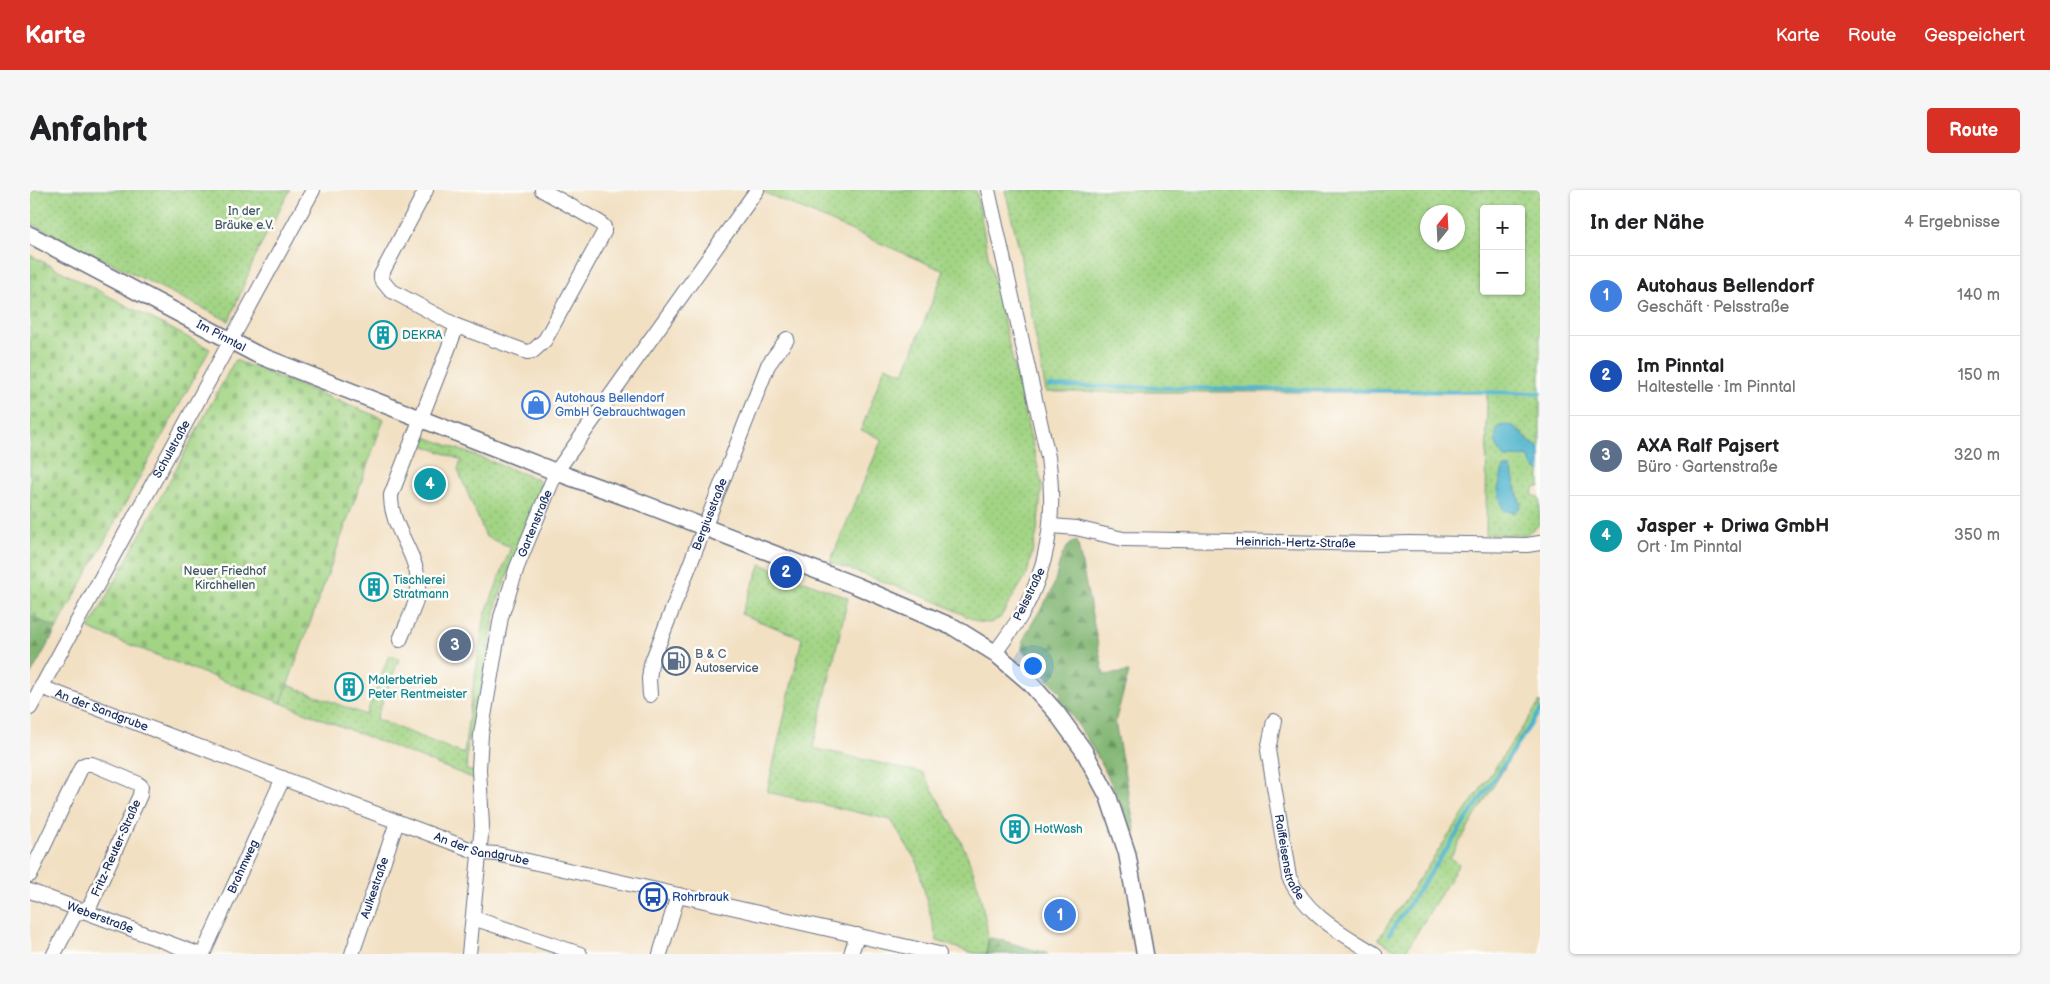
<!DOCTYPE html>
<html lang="de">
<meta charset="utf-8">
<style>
:root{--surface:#fff;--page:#f6f6f6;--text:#202124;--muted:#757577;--line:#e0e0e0;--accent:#d93025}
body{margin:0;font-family:"Balsamiq Sans",sans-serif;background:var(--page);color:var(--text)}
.controls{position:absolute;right:15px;top:15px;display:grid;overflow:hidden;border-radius:5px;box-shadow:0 1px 4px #0004}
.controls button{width:45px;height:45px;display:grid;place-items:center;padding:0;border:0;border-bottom:1px solid var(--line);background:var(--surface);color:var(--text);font:25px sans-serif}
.compass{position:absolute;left:1390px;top:15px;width:45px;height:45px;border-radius:50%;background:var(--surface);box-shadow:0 1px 4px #0004;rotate:18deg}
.you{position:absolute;left:1002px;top:475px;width:18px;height:18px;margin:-12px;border:4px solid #fff;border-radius:50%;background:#1a73e8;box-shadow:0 0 0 8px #1a73e833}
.badge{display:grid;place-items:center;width:32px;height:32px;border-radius:50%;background:var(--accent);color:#fff;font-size:16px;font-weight:700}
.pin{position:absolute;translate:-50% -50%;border:2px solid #fff;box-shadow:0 1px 5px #0006}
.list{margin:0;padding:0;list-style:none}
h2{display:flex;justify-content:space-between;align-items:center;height:65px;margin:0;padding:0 20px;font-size:21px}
h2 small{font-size:16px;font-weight:400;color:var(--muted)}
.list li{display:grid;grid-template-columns:32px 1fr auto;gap:15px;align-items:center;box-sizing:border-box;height:80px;padding:0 20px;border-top:1px solid var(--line)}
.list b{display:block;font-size:19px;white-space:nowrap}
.list p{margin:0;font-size:16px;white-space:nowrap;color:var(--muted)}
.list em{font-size:16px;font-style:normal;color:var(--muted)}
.map{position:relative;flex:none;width:1510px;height:764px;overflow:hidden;border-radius:5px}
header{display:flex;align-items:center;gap:30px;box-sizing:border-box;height:70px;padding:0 25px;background:var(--accent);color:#fff}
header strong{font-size:24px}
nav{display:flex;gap:28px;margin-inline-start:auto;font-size:18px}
.intro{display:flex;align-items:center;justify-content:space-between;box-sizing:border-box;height:120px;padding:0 30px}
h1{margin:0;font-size:35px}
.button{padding:12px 22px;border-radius:5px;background:var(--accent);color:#fff;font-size:18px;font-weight:700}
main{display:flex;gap:30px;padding:0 30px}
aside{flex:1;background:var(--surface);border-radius:5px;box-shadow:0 1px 4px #0004}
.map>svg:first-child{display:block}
.green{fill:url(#green-dots);stroke:#5e8271;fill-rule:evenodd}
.forest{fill:url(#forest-firs);stroke:#4e7268}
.cemetery{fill:url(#cemetery-stones);stroke:#5e8271}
.water{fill:#4eb4cd;stroke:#347296}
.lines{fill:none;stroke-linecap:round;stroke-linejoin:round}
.stream{stroke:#4eb4cd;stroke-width:4}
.minor-casing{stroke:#666d81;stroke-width:16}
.major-casing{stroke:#666d81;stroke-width:19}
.minor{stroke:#fff;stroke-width:14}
.major{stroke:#fff;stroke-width:16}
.labels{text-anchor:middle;stroke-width:5;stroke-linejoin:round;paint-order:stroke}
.park-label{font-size:12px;fill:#3d5868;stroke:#fdfcf7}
.street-label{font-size:12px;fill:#1b2f5e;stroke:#fdfcf7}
.culture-label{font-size:12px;fill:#0d838f;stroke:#fdfcf7;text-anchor:start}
.shop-label{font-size:12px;fill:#366cbe;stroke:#fdfcf7;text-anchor:start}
.service-label{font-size:12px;fill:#4e5e75;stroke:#fdfcf7;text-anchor:start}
.transit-label{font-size:12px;fill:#164399;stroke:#fdfcf7;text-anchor:start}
</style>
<header>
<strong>Karte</strong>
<nav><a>Karte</a><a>Route</a><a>Gespeichert</a></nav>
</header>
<div class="intro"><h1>Anfahrt</h1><a class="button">Route</a></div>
<main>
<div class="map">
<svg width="1510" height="764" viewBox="0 0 1510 764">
<defs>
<pattern id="green-dots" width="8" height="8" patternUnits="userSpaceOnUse" patternTransform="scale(1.25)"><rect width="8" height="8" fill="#a2d484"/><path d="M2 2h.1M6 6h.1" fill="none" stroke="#8bb674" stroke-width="1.8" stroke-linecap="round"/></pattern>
<pattern id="forest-firs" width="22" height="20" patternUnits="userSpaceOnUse" patternTransform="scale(1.25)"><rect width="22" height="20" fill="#81b672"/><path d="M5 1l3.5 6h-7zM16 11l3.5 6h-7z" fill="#699461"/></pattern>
<pattern id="cemetery-stones" width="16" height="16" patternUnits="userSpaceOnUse" patternTransform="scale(1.25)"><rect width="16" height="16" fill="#a2d484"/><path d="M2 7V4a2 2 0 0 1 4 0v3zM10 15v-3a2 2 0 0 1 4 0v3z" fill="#8bb674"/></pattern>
</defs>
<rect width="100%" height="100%" fill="#fdfcf7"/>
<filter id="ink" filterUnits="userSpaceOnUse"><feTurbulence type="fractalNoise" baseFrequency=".02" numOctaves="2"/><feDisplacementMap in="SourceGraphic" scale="10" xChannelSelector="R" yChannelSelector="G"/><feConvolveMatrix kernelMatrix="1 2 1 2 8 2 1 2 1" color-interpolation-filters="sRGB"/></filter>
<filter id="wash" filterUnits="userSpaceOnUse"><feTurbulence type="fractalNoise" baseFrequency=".0096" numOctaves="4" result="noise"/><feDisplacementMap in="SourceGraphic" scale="20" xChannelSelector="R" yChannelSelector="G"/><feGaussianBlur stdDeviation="1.12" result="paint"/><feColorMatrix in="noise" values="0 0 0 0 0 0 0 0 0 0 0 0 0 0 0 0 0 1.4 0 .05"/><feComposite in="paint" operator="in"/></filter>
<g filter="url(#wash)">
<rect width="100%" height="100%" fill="#f2e0c3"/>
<path class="green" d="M0,0h260l-32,60 -29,71 -199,-98z
M734,0h212l12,65 54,230 -5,47 -10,42 -27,44 -10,5 -12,-1 -40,-20 -108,-40 52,-123 -21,-9 24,-64 19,7 40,-102 -181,-79z
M975,0h535v257l-6,-1 -17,-18 -12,30 23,-2 6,11 6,5v15h-5l-3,7 8,5v25l-15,11h-39l1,-143h-441l-27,-144zM1454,19h37v82h-37zM1398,22h30v30h-30z
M396,247l111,42 3,3 1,6 -44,114 -23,131 -6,5 -2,32 9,2v7l-194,-76 7,-18 78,30 23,-60 10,4 -23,60 88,35 7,-55 14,-84 26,-68 -25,-10 -28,-67 3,-10 -41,-16z
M731,374l87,34 -35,150 110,25c26,46 51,83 60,136 4,17 6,27 3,45 -19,0 -31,-8 -49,-13l-20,-79 -26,-42 -124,-28 35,-154 -61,-24z
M1510,512v7l-90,149 9,6 -55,90h-2l-24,-15z"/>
<path class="forest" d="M1047,350l27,135 25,-3 -14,50 21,112 -6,-6c-17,-48 -41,-89 -71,-130l2,-5 -39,-44c-1,-13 23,-44 30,-59 7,-17 6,-42 25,-50z
M0,426l27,12 -27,48z
M959,748l8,1 51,15h-62z"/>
<path class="cemetery" d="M0,65l180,94 -153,279 -27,-12z
M205,170l149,59 -103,284 -192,-74z"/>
<path class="water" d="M1479,235c13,5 19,20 31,22v25l-6,-4 -6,-12 -23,2c-9,-10 -13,-20 -6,-32z
M1473,278h8l10,38 -6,7 -12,-3 -5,-20z"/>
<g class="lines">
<path class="stream" d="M1019,196l491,7
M1359,744l151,-223"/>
</g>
</g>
<g filter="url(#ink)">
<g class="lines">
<defs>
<g id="minor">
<path d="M396,0l-45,85v4l9,11 67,36 70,26 6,-1 12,-11 59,-108v-5l-5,-5 -57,-32"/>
<path d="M958,0l60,267c8,55 2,106 -25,155 -8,14 -19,28 -28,41"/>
<path id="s1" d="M1022,336l24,2 47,11 253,5 32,-1 119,2 13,-2"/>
<path d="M370,450c7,-18 20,-40 18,-60 -3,-30 -28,-54 -27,-85l66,-169"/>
<path id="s2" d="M11,497l439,166 17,1 442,100"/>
<path id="s3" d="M620,505l-1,-16 2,-15 117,-299 19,-26"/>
<path id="s4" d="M0,518l283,-518"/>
<path id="s5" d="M1244,531l-6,29 21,127c18,39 51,55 86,77"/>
<path d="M0,685l52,-109 4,-2h6l45,19 4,3 -1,9 -50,111 -16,10 -20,38"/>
<path id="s6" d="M0,701l168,63"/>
<path d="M443,728l107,36"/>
<path id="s7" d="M173,764l80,-176"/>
<path id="s8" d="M322,764l45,-132"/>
<path id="s9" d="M439,764l13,-128 -3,-57 2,-35 20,-117 16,-50 39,-95 201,-282"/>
<path d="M630,764l18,-59"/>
<path d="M821,764l6,-19"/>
</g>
<g id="major">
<path id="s10" d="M0,45l226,119 300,118 78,28 223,86 98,42 40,25 34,29 27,30 28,39 24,45 19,57 18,101"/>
</g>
</defs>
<use href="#minor" class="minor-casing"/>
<use href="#major" class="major-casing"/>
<use href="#minor" class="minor"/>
<use href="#major" class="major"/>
</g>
</g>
<defs>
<symbol id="building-ring" viewBox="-11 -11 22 22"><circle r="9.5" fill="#fdfcf7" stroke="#0f9aa8" stroke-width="1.5"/><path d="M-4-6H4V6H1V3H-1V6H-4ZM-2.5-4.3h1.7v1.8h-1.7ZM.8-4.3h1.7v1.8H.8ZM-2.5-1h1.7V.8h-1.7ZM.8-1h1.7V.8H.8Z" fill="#0f9aa8"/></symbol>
<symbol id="shop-ring" viewBox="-11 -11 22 22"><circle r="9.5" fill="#fdfcf7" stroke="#3f7fe0" stroke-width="1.5"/><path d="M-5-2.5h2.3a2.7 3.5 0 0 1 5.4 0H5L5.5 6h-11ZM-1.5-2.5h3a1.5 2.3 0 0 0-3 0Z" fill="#3f7fe0"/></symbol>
<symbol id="fuel-ring" viewBox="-11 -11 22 22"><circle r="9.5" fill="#fdfcf7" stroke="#5c6f8a" stroke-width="1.5"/><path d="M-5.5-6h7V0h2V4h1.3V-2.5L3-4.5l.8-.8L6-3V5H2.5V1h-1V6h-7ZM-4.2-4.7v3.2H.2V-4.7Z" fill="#5c6f8a"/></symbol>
<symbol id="bus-ring" viewBox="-11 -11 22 22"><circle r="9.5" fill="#fdfcf7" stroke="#1a4fb4" stroke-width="1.5"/><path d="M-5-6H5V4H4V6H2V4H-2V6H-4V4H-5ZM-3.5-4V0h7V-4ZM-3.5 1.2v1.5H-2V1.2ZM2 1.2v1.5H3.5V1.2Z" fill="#1a4fb4"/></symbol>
</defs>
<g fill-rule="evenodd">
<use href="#building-ring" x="337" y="129" width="32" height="32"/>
<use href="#shop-ring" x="490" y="199" width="32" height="32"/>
<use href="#building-ring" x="328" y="381" width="32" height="32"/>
<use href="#fuel-ring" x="630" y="455" width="32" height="32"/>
<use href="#building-ring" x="303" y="481" width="32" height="32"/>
<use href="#building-ring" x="969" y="623" width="32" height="32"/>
<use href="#bus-ring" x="607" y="691" width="32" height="32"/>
</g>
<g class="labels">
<g class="park-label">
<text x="214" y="25">In der<tspan x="214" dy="14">Bräuke e.V.</tspan></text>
<text x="195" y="385">Neuer Friedhof<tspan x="195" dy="14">Kirchhellen</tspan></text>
</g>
<g class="street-label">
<text dy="4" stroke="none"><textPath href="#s10" startOffset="216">Im Pinntal</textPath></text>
<text dy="4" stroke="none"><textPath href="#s4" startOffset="295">Schulstraße</textPath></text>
<text dy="4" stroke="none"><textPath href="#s3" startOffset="192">Bergiusstraße</textPath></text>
<text dy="4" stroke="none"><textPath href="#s9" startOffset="439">Gartenstraße</textPath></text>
<text dy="4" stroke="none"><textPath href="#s1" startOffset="245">Heinrich-Hertz-Straße</textPath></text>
<text transform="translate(999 404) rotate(-64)" y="4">Pelsstraße</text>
<text dy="4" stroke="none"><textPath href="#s2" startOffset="65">An der Sandgrube</textPath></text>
<text transform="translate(86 658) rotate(-66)" y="4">Fritz-Reuter-Straße</text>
<text dy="4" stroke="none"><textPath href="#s2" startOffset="470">An der Sandgrube</textPath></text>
<text dy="4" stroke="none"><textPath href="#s5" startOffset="139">Raiffeisenstraße</textPath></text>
<text dy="4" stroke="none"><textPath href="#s7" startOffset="96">Brahmweg</textPath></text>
<text dy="4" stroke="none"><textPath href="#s8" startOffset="70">Aulkestraße</textPath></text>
<text dy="4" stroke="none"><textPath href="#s6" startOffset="75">Weberstraße</textPath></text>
</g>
<g class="culture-label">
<text x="372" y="149">DEKRA</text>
<text x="363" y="394">Tischlerei<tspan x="363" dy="14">Stratmann</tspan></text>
<text x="338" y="494">Malerbetrieb<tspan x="338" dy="14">Peter Rentmeister</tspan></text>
<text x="1004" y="643">HotWash</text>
</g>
<g class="shop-label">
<text x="525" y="212">Autohaus Bellendorf<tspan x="525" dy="14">GmbH Gebrauchtwagen</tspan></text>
</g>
<g class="service-label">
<text x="665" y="468">B &amp; C<tspan x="665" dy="14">Autoservice</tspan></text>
</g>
<g class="transit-label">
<text x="642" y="711">Rohrbrauk</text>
</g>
</g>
</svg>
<div class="controls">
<button>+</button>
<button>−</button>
</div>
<svg class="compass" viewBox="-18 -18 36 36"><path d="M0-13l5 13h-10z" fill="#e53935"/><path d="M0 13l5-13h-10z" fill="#757577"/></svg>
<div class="you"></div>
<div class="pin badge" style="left:1030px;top:725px;background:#3f7fe0">1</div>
<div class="pin badge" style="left:756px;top:382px;background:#1a4fb4">2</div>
<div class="pin badge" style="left:425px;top:455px;background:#5c6f8a">3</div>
<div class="pin badge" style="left:400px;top:294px;background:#0f9aa8">4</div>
</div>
<aside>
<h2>In der Nähe<small>4 Ergebnisse</small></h2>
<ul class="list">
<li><span class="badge" style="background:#3f7fe0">1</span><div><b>Autohaus Bellendorf</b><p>Geschäft · Pelsstraße</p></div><em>140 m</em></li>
<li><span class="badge" style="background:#1a4fb4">2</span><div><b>Im Pinntal</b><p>Haltestelle · Im Pinntal</p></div><em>150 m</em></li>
<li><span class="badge" style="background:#5c6f8a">3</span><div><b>AXA Ralf Pajsert</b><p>Büro · Gartenstraße</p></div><em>320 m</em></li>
<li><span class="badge" style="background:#0f9aa8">4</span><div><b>Jasper + Driwa GmbH</b><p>Ort · Im Pinntal</p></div><em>350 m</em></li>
</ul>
</aside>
</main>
